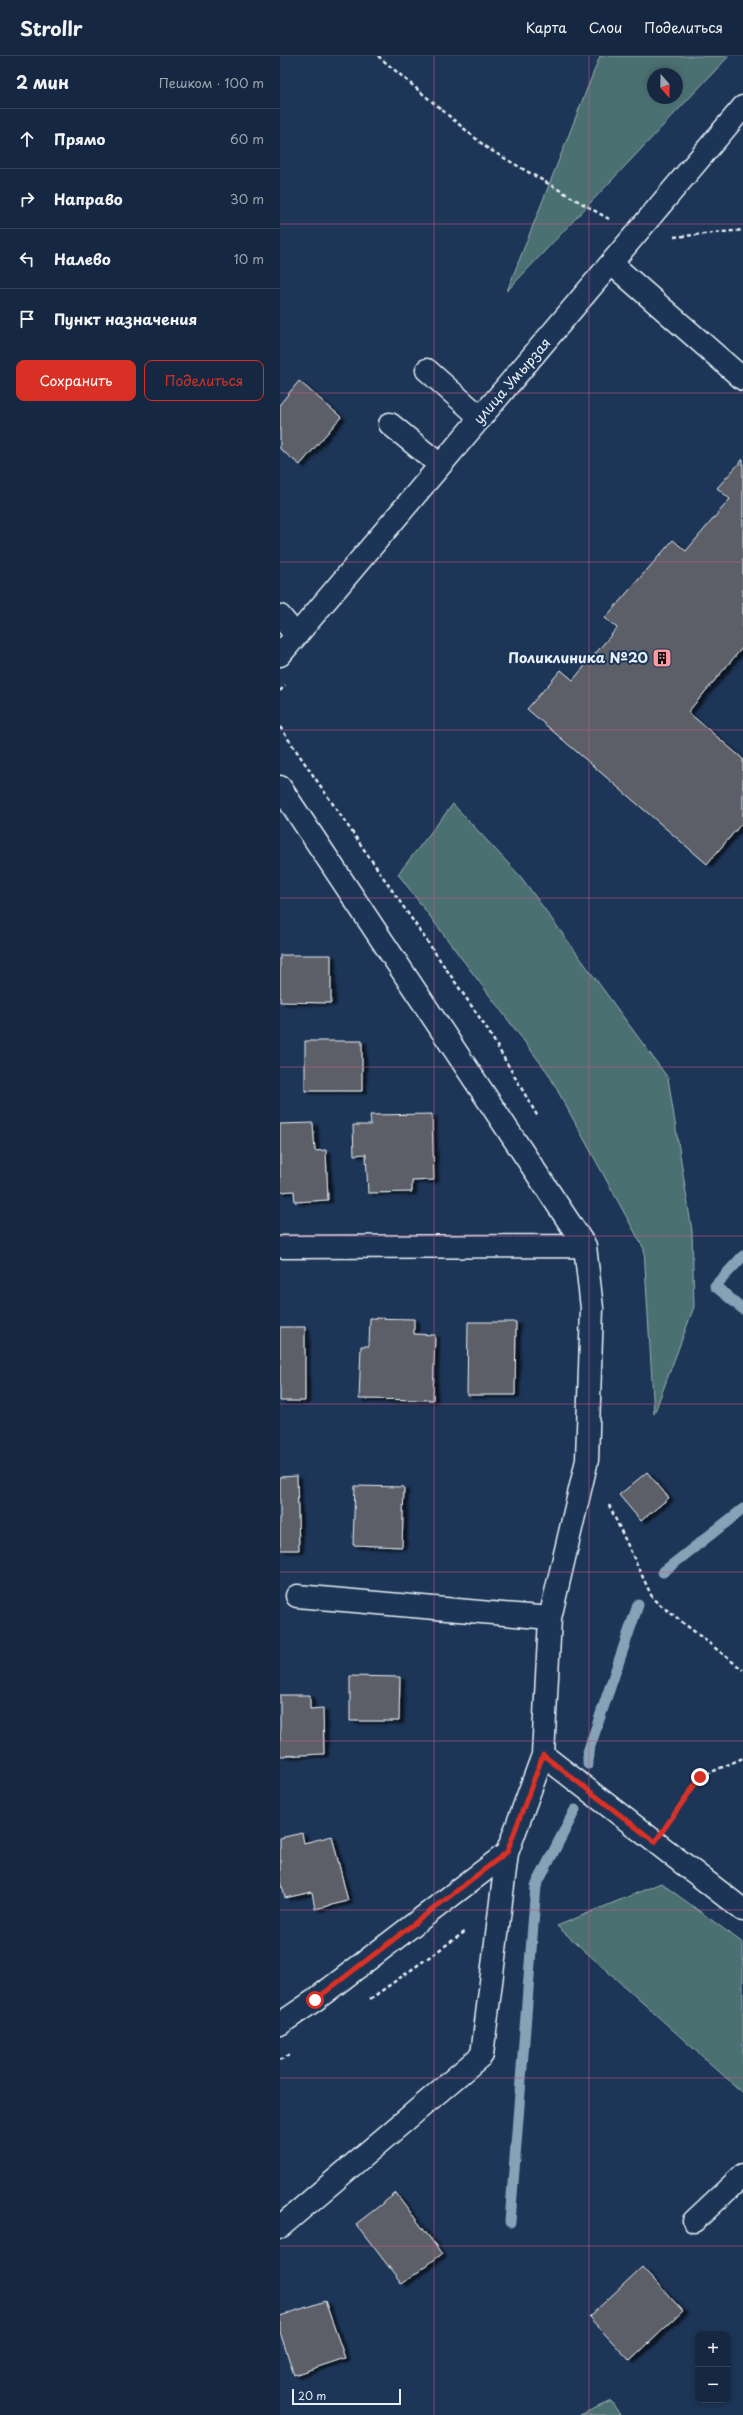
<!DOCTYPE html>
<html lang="ru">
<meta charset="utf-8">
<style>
:root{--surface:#162841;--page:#1f3048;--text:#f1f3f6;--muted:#9ea6b1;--line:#35445a;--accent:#d93025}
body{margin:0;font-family:"Playpen Sans",sans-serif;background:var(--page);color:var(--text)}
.controls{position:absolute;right:12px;bottom:12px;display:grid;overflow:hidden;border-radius:8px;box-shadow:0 2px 6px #0003}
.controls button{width:36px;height:36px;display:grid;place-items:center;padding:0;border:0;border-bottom:1px solid var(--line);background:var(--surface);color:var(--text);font:20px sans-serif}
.compass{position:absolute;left:367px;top:12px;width:36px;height:36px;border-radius:50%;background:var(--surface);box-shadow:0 2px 6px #0003;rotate:160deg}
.scale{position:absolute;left:12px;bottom:10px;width:109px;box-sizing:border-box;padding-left:4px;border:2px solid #e8f1f8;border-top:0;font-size:11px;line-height:14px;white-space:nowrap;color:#e8f1f8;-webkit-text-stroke:3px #1d3557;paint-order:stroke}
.stop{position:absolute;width:12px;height:12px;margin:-9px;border:3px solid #d93025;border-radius:50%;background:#fff}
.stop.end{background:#d93025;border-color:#fff;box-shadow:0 1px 4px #0008}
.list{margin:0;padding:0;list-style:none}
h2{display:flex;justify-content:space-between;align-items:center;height:52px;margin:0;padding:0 16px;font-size:17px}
h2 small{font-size:13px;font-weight:400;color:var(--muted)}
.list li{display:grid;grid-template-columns:26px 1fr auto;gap:12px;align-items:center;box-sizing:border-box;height:60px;padding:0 16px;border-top:1px solid var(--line)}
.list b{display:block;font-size:15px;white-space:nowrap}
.list em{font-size:13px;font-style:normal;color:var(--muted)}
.actions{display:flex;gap:8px;padding:12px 16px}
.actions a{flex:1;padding:9px 0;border:1px solid var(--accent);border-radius:8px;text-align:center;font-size:14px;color:var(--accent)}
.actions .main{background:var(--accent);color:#fff}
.icon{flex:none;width:22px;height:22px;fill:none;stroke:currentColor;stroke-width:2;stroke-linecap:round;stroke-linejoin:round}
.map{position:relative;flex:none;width:463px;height:2359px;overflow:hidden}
header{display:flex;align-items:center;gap:24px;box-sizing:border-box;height:56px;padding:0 20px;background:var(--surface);border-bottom:1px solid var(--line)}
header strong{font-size:19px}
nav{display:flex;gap:22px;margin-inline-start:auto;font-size:14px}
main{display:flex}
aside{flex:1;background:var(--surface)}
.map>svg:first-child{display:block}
.green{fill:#4c6f71;stroke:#9ab0b4;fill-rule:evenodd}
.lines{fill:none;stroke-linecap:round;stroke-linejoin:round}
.stream{stroke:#86a2b7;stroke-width:11}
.building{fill:#5d5e67;stroke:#e8f1f8;filter:url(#shadow)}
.minor-casing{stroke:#e8f1f8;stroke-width:25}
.path{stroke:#e8f1f8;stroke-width:2.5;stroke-dasharray:4 3;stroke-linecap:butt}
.minor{stroke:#1d3557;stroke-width:22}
.route{stroke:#d93025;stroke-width:5}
.grid{fill:none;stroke:#cd598a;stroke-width:1;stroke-opacity:0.55}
.labels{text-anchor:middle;stroke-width:4;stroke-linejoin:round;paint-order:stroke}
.street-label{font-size:14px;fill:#e8f1f8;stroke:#1d3557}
.poi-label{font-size:14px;font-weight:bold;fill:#e8f1f8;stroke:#1d3557;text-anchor:end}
</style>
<header>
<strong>Strollr</strong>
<nav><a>Карта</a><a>Слои</a><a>Поделиться</a></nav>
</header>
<main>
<aside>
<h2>2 мин<small>Пешком · 100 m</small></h2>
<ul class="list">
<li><svg class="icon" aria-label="ahead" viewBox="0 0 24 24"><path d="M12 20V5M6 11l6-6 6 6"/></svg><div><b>Прямо</b></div><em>60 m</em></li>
<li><svg class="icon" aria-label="right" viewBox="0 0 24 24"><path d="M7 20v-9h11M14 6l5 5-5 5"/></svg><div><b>Направо</b></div><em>30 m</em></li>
<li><svg class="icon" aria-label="left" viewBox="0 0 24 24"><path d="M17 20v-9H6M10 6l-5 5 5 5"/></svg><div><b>Налево</b></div><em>10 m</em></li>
<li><svg class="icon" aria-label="arrive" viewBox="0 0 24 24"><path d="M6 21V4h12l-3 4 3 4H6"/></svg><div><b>Пункт назначения</b></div></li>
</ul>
<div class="actions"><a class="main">Сохранить</a><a>Поделиться</a></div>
</aside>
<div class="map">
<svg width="463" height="2359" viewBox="0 0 463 2359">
<defs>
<filter id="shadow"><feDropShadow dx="4.5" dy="2.5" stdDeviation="1" flood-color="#0009"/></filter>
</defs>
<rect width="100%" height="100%" fill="#1d3557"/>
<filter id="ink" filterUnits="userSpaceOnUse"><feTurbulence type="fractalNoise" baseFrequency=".025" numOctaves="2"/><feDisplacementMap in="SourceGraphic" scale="8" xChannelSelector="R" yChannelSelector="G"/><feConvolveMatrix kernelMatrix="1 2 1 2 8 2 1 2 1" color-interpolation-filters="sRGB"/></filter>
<g filter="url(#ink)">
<path class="green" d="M320,0h129l-222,235zM373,18h24v24h-24z
M173,748l68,73 147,201 24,153 2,76 -40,107 -10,-165 -96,-176 -150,-199z
M381,1827l82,60v150l-186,-167z
M331,2345l9,14h-40z"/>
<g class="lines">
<path class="stream" d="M463,1200l-28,30 28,23
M383,1516l80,-63
M308,1708v-12l50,-147
M230,2166l26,-336 39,-76"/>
</g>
<path class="building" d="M19,325l42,36 -41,48 -20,-16v-45z
M463,403v188l-55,65 55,47v63l-36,42 -180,-155 34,-39 12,10 44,-52 -12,-10 68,-78 13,11 44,-52 -13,-11z
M0,899h51v48l-51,-1z
M25,985h57v50h-57z
M152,1058l2,66 -22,1v11l-44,1 -2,-39 -12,1 -1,-30h18l-1,-10z
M33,1067l2,28 11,-1 2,50 -33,2 -1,-11 -14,1v-68z
M90,1262l44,1v15l21,1 -2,65 -74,-1 2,-53h8z
M188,1266h48l-1,73h-48z
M0,1271h25v74h-25z
M367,1416l22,26 -28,23 -22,-26z
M17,1420l2,74h-19v-73z
M75,1430l49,1 -2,60 -49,-2z
M70,1620l50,1 -1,44h-49z
M0,1639h30v14l13,-1 1,46 -44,2z
M22,1777l2,10 28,-7 16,65 -33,8 -3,-17 -27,6 -5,-23v-37z
M116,2137l46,61 -40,30 -46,-60z
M362,2211l41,44 -53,50 -41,-44z
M45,2245l20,57 -51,17 -14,-43v-16z"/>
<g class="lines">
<defs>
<path id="minor" d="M332,208l131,115
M147,314l54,48
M110,368l50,41
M0,560l16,19
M0,599l463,-548
M0,731l305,459 7,62 -5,152 -37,158 -7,137 -36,98 -25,202 -202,172
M4,1191l301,-1
M17,1540l253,22
M263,1699l200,155
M0,1968l35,-24 192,-147
M414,2165l49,-46"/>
</defs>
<use href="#minor" class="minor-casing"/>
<path class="path" d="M98,0l109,92 122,71
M394,181l69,-7
M0,635l5,-6
M0,671l206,300 52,90
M329,1449l44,94 90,71
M392,1761l28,-40 43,-19
M90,1943l96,-68
M0,2004l11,-6"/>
<use href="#minor" class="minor"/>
</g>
</g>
<g class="lines" filter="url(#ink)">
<path class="route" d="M35,1944l192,-148 36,-97 112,87 45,-65"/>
</g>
<path class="grid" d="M154,0v2359M309,0v2359M0,168h463M0,337h463M0,506h463M0,674h463M0,842h463M0,1011h463M0,1180h463M0,1348h463M0,1516h463M0,1685h463M0,1854h463M0,2022h463M0,2190h463"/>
<defs>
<symbol id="building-square" viewBox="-11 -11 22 22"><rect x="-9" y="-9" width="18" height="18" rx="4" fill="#ff9aa2" stroke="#1d3557"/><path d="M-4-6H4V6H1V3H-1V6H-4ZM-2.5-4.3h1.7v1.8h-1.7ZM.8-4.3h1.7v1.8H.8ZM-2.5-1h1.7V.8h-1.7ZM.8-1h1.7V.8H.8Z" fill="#111"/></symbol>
</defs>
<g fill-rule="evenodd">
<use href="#building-square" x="371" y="591" width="22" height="22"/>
</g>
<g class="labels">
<g class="street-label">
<text transform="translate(232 325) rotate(-49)" y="5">улица Умырзая</text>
</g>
<g class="poi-label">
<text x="368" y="607">Поликлиника №20</text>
</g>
</g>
</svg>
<div class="controls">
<button>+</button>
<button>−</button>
</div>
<svg class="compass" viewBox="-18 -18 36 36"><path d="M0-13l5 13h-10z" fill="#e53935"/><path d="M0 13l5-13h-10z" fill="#9ea6b1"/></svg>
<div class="scale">20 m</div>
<div class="stop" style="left:35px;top:1944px"></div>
<div class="stop end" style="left:420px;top:1721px"></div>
</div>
</main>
